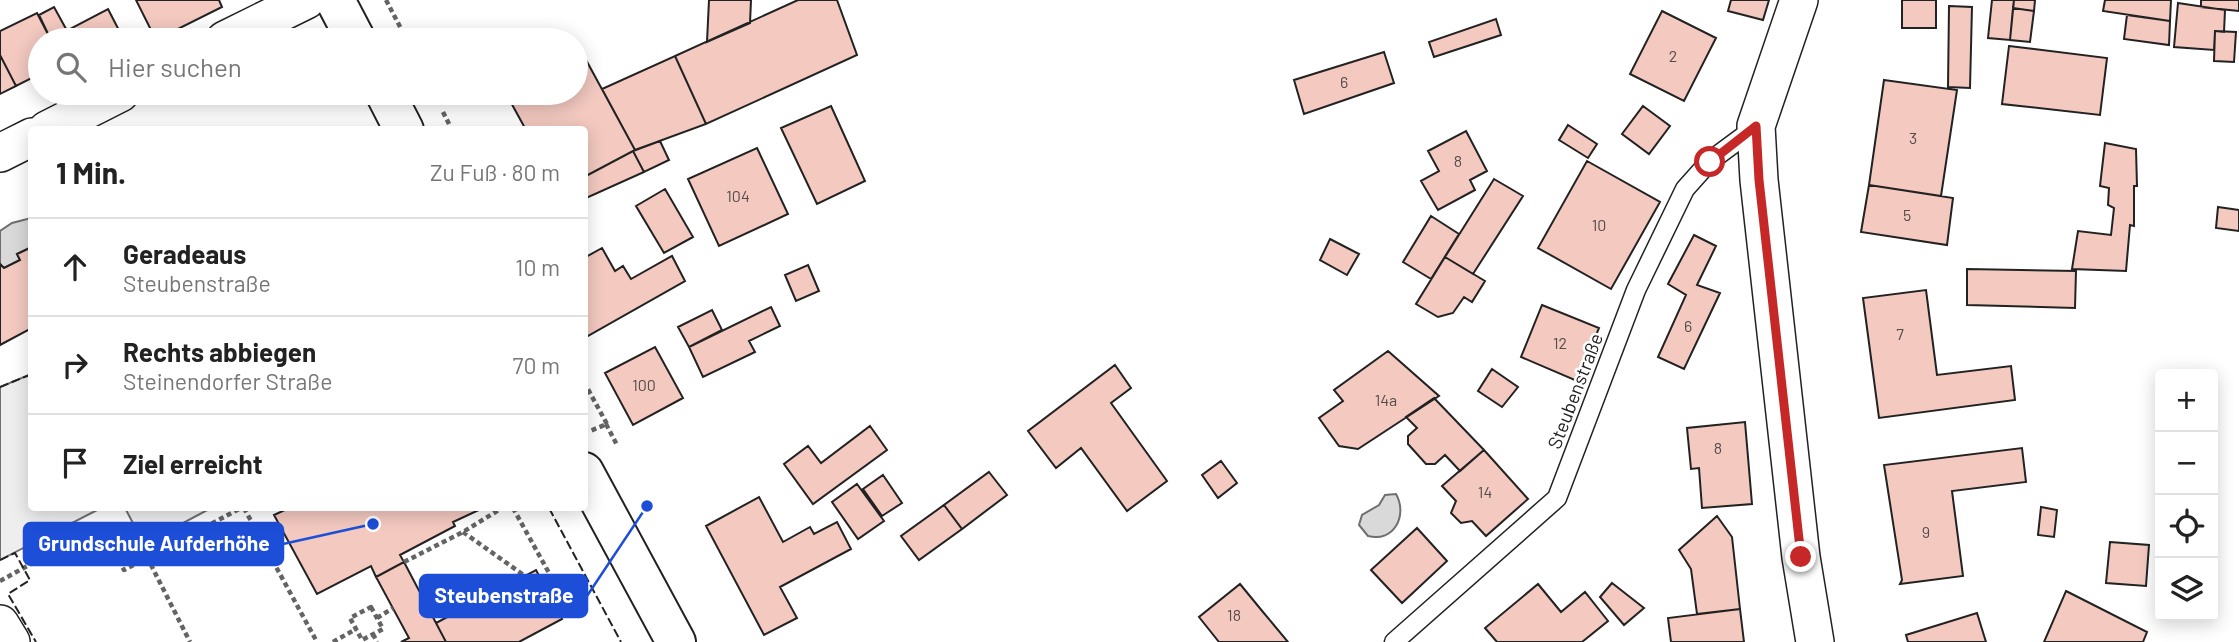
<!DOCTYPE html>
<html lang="de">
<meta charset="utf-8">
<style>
:root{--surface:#fff;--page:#f2f2f2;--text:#222;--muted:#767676;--line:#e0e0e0}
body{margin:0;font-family:Barlow,sans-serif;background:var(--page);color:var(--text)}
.controls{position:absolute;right:21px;bottom:21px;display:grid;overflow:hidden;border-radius:7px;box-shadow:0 4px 18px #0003}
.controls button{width:63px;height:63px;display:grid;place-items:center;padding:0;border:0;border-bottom:2px solid var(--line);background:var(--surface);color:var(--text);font:35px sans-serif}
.stop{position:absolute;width:21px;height:21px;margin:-16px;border:5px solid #c62828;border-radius:50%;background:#fff}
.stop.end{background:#c62828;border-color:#fff;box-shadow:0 2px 7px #0008}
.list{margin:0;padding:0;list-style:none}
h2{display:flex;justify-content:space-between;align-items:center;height:91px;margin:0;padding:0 28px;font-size:30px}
h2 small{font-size:23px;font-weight:400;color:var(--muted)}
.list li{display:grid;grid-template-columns:46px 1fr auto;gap:21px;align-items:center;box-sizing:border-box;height:98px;padding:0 28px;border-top:2px solid var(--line)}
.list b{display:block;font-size:26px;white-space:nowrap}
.list p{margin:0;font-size:23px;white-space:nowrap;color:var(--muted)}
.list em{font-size:23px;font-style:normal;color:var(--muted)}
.icon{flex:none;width:38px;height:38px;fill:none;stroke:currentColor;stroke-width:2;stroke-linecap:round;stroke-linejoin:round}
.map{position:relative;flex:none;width:2239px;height:642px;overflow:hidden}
.search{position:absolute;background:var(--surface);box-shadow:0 4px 18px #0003;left:28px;top:28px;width:560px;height:77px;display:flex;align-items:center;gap:18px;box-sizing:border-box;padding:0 24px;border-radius:38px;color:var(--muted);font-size:26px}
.panel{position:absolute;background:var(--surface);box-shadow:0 4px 18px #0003;left:28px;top:126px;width:560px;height:385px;border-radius:7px}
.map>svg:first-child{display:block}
.green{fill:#eee;stroke:#6f6f6f;stroke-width:2}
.water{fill:#d9d9d9;stroke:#6f6f6f;stroke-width:2}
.building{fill:#f3c9c0;stroke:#222;stroke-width:2}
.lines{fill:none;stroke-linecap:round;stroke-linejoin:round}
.service-casing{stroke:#222;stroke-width:21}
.minor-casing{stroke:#222;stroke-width:40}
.primary-casing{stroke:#222;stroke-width:42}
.path{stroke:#646464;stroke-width:4.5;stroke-dasharray:5 3.5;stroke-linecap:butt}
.service{stroke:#fff;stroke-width:18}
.minor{stroke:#fff;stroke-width:37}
.primary{stroke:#fff;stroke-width:38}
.fence{stroke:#222;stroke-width:2;stroke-dasharray:9 3.5;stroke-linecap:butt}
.route{stroke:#c62828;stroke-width:9}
.labels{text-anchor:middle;stroke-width:5;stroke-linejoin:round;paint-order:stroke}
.number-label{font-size:16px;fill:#564c4a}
.street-label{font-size:19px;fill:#222;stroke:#fff}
.leader{fill:none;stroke:#1d4ed8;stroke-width:2.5}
.callout-dot{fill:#1d4ed8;stroke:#fff;stroke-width:2.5}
.callout{fill:#1d4ed8;stroke:#1d4ed8;stroke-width:2.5}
.callout-label{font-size:21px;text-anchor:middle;font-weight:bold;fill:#fff}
</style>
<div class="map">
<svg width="2239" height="642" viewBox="0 0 2239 642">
<rect width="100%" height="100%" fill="#fff"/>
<path class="green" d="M31,374l1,134h69l-101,52v-173z
M125,508h86l-67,36z"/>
<path class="water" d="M31,218v29l-14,7 3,6 -16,8 -4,-4v-33l12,-8z
M1396,494c12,21 -2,49 -28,42l-9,-11 3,-10 17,-10 6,-10z"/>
<path class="building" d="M136,0h83l3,7 -66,33z
M709,0h42l-1,23 -43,19z
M798,0h39l20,55 -151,69 -31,-68z
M1731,0h38l-6,20 -35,-9z
M1902,0h34v28h-34z
M1992,0h22l-4,40 -22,-2z
M2014,0h21l-1,11 -21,-3z
M2105,0h66l-1,21 -67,-10z
M2201,0h38v11l-38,-4z
M2178,3l47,7 -1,22 -9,-1 -1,19 -40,-3z
M1949,6l23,1 -2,81 -22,-1z
M54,7l17,31 -6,2h-14l-12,-25z
M2013,8l21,3 -4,31 -20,-2z
M108,9l16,31h-52l-6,-9z
M1662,11l54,27 -32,63 -54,-27z
M37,13l14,27h-11v34l-24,12 -16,-31v-24z
M2127,15l43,6 -1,24 -45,-6z
M1496,19l5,16 -67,22 -5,-15z
M2215,31l21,1 -2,30 -20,-1z
M2009,46l98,12 -7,57 -98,-11z
M1384,52l10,31 -90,31 -10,-34z
M0,55l16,31 -16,8z
M675,56l31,68 -71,26 -33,-61z
M585,58l50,92 -51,27v-47h-58l-17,-31 12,-6h55v-30z
M1884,80l73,10 -16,106 -72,-11z
M831,106l34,75 -48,23 -36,-76z
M1643,106l27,20 -21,28 -27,-20z
M1568,125l29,19 -9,14 -29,-18z
M1466,131l21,40 -17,9 5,10 -37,20 -17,-29 18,-10 -11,-20z
M660,141l9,19 -25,12 -11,-21z
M2105,143l31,6 1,37h-3v40l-4,-1 -4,46 -54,-2 6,-38 33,4 3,-27 -6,-3 1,-17 -9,-2z
M757,148l31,66 -69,32 -31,-67z
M633,151l11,21 -60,27v-22z
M1587,161l73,41 -49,87 -73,-41z
M1494,179l29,17 -50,78 -28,-17z
M1869,185l84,13 -6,47 -86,-13z
M665,189l28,48 -29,16 -28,-47z
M2218,207l21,3v21l-23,-3z
M1431,216l28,18 -28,45 -28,-17z
M1694,235l22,11 -19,39 23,8 -36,76 -26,-12 28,-62 -18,-11z
M1330,239l29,15 -12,21 -27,-15z
M32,247v81l-32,17v-81l4,4 16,-8 -3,-6z
M602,248l13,23 8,-5 8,13 41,-23 13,25 -99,56 -2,-79z
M1445,257l40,24 -13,21 -8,-5 -11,16 -15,4 -22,-13z
M808,265l11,26 -23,10 -11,-26z
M1967,269l109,2 -1,37 -108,-3z
M1926,290l11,85 74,-9 4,34 -136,18 -16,-120z
M1542,305l57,23 -22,53 -56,-24z
M771,307l9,19 -31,15 6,11 -52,25 -14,-30z
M712,310l10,20 -33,17 -11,-20z
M655,347l28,51 -50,27 -28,-52z
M1388,351l51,45 -81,53 -19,-3 -20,-28 24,-17 -9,-11z
M1115,365l16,23 -20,15 56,78 -40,30 -46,-63 -25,20 -28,-37z
M1492,369l26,18 -16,20 -24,-16z
M1434,398l50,52 -24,21 -15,-16 -10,9h-9l-18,-20v-8l9,-8 -11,-11z
M1745,422l7,82 -50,4 -3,-40 -8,1 -4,-41z
M870,426l17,24 -74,54 -29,-40 24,-18 13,17z
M2022,448l4,34 -74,9 11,85 -63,8 2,-4 -18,-115z
M1484,450l44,49 -42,37 -14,-15 -11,2 -10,-10 5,-12 -14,-15z
M1221,461l16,22 -19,15 -16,-23z
M989,472l18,23 -45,34 -18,-24z
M883,475l19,28 -20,13 -19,-27z
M857,484l27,37 -26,18 -26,-37z
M759,497l24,45 27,-15 4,7 23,-12 14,27 -71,38 17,31 -33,17 -58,-109z
M944,505l18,24 -43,31 -18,-24z
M2041,507l16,3 -3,27 -16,-2z
M289,508h194l-30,14 2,4 -55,29 4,7 -28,15 -5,-11 -54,28 -43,-79z
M1717,516l15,21 8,72 -43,5 -6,-45 -12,-19z
M1417,528l30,33 -45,42 -31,-33z
M2110,542l39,3 -3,41 -40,-3z
M404,562l32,61 10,19h-45l8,-4 -33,-61z
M536,570l26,49 -43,23h-73l-10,-19z
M1612,583l32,25 -20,17 -24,-28z
M1240,584l23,28 25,30h-69l-20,-25z
M1538,584l23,28 24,-20 23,29 -26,21h-85l-12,-14z
M2066,591l81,41 -4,10h-99z
M1740,609l4,33h-73l-3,-24z
M1977,613l9,29h-78l-2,-7z"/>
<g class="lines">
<defs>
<path id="service" d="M1394,642l163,-144 79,-208 49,-101 25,-28 46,-34"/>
<path id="minor" d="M1799,0l-43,126 3,54 42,377 14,85
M225,40l81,-40
M47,130l73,-37
M0,153l32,-16
M0,624l11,18"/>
<path id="primary" d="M335,0l21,40
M385,93l19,37
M584,472l92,170"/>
</defs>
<use href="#service" class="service-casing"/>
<use href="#minor" class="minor-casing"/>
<use href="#primary" class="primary-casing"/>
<path class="path" d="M386,0l21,40
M443,112l9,18
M584,382l23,42 -17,7
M606,424l11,21
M244,508l73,134
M513,508l46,83 -9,5
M463,532l62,44
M147,557l43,85
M404,562l59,-30 39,-24
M0,581l100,-55 24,44 117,-62
M371,607l12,22 -21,11 -12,-22z
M377,618l16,-10
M373,634l4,8
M333,642l23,-13"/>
<use href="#service" class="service"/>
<use href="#minor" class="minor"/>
<use href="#primary" class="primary"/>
<path class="fence" d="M0,387l32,-13
M549,508l72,134
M0,560l15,-7 15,27 -22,14 28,48"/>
</g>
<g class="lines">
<path class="route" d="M1710,162l46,-36 3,54 42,377"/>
</g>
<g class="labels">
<g class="number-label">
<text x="1673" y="62">2</text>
<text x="1344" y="88">6</text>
<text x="1913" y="144">3</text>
<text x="1458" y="167">8</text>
<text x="738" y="202">104</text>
<text x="1907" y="221">5</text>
<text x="1599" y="231">10</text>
<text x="1688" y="332">6</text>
<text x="1900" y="340">7</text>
<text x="1560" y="349">12</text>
<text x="644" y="391">100</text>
<text x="1386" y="406">14a</text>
<text x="1718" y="454">8</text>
<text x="1485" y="498">14</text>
<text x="1926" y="538">9</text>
<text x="1234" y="621">18</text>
</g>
<g class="street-label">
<text transform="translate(1575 391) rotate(-69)" y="7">Steubenstraße</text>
</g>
</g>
<path class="leader" d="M373 524L283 544M647 506L587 596"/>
<g class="callout-dot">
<circle cx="373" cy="524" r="7"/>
<circle cx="647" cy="506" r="7"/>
</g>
<g class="callout">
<rect x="24" y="523" width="259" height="42" rx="7"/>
<rect x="420" y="575" width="167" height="42" rx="7"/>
</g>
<g class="callout-label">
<text x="154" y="551">Grundschule Aufderhöhe</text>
<text x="504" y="603">Steubenstraße</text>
</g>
</svg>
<div class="controls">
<button>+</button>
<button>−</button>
<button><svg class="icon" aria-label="locate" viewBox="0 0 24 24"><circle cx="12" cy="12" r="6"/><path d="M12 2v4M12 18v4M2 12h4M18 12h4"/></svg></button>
<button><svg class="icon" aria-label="layers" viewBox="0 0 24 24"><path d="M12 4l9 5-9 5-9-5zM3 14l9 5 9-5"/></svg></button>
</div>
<div class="stop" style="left:1710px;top:162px"></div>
<div class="stop end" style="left:1801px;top:557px"></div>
<div class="search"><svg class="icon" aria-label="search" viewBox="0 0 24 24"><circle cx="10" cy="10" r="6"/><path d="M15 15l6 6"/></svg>Hier suchen</div>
<section class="panel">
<h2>1 Min.<small>Zu Fuß · 80 m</small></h2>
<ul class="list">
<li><svg class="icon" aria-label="ahead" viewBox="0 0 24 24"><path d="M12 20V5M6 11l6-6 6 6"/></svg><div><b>Geradeaus</b><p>Steubenstraße</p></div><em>10 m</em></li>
<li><svg class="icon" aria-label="right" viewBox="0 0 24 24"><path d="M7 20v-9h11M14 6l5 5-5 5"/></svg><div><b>Rechts abbiegen</b><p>Steinendorfer Straße</p></div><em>70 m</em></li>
<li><svg class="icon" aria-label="arrive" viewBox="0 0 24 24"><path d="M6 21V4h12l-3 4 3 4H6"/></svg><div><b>Ziel erreicht</b></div></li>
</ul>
</section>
</div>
